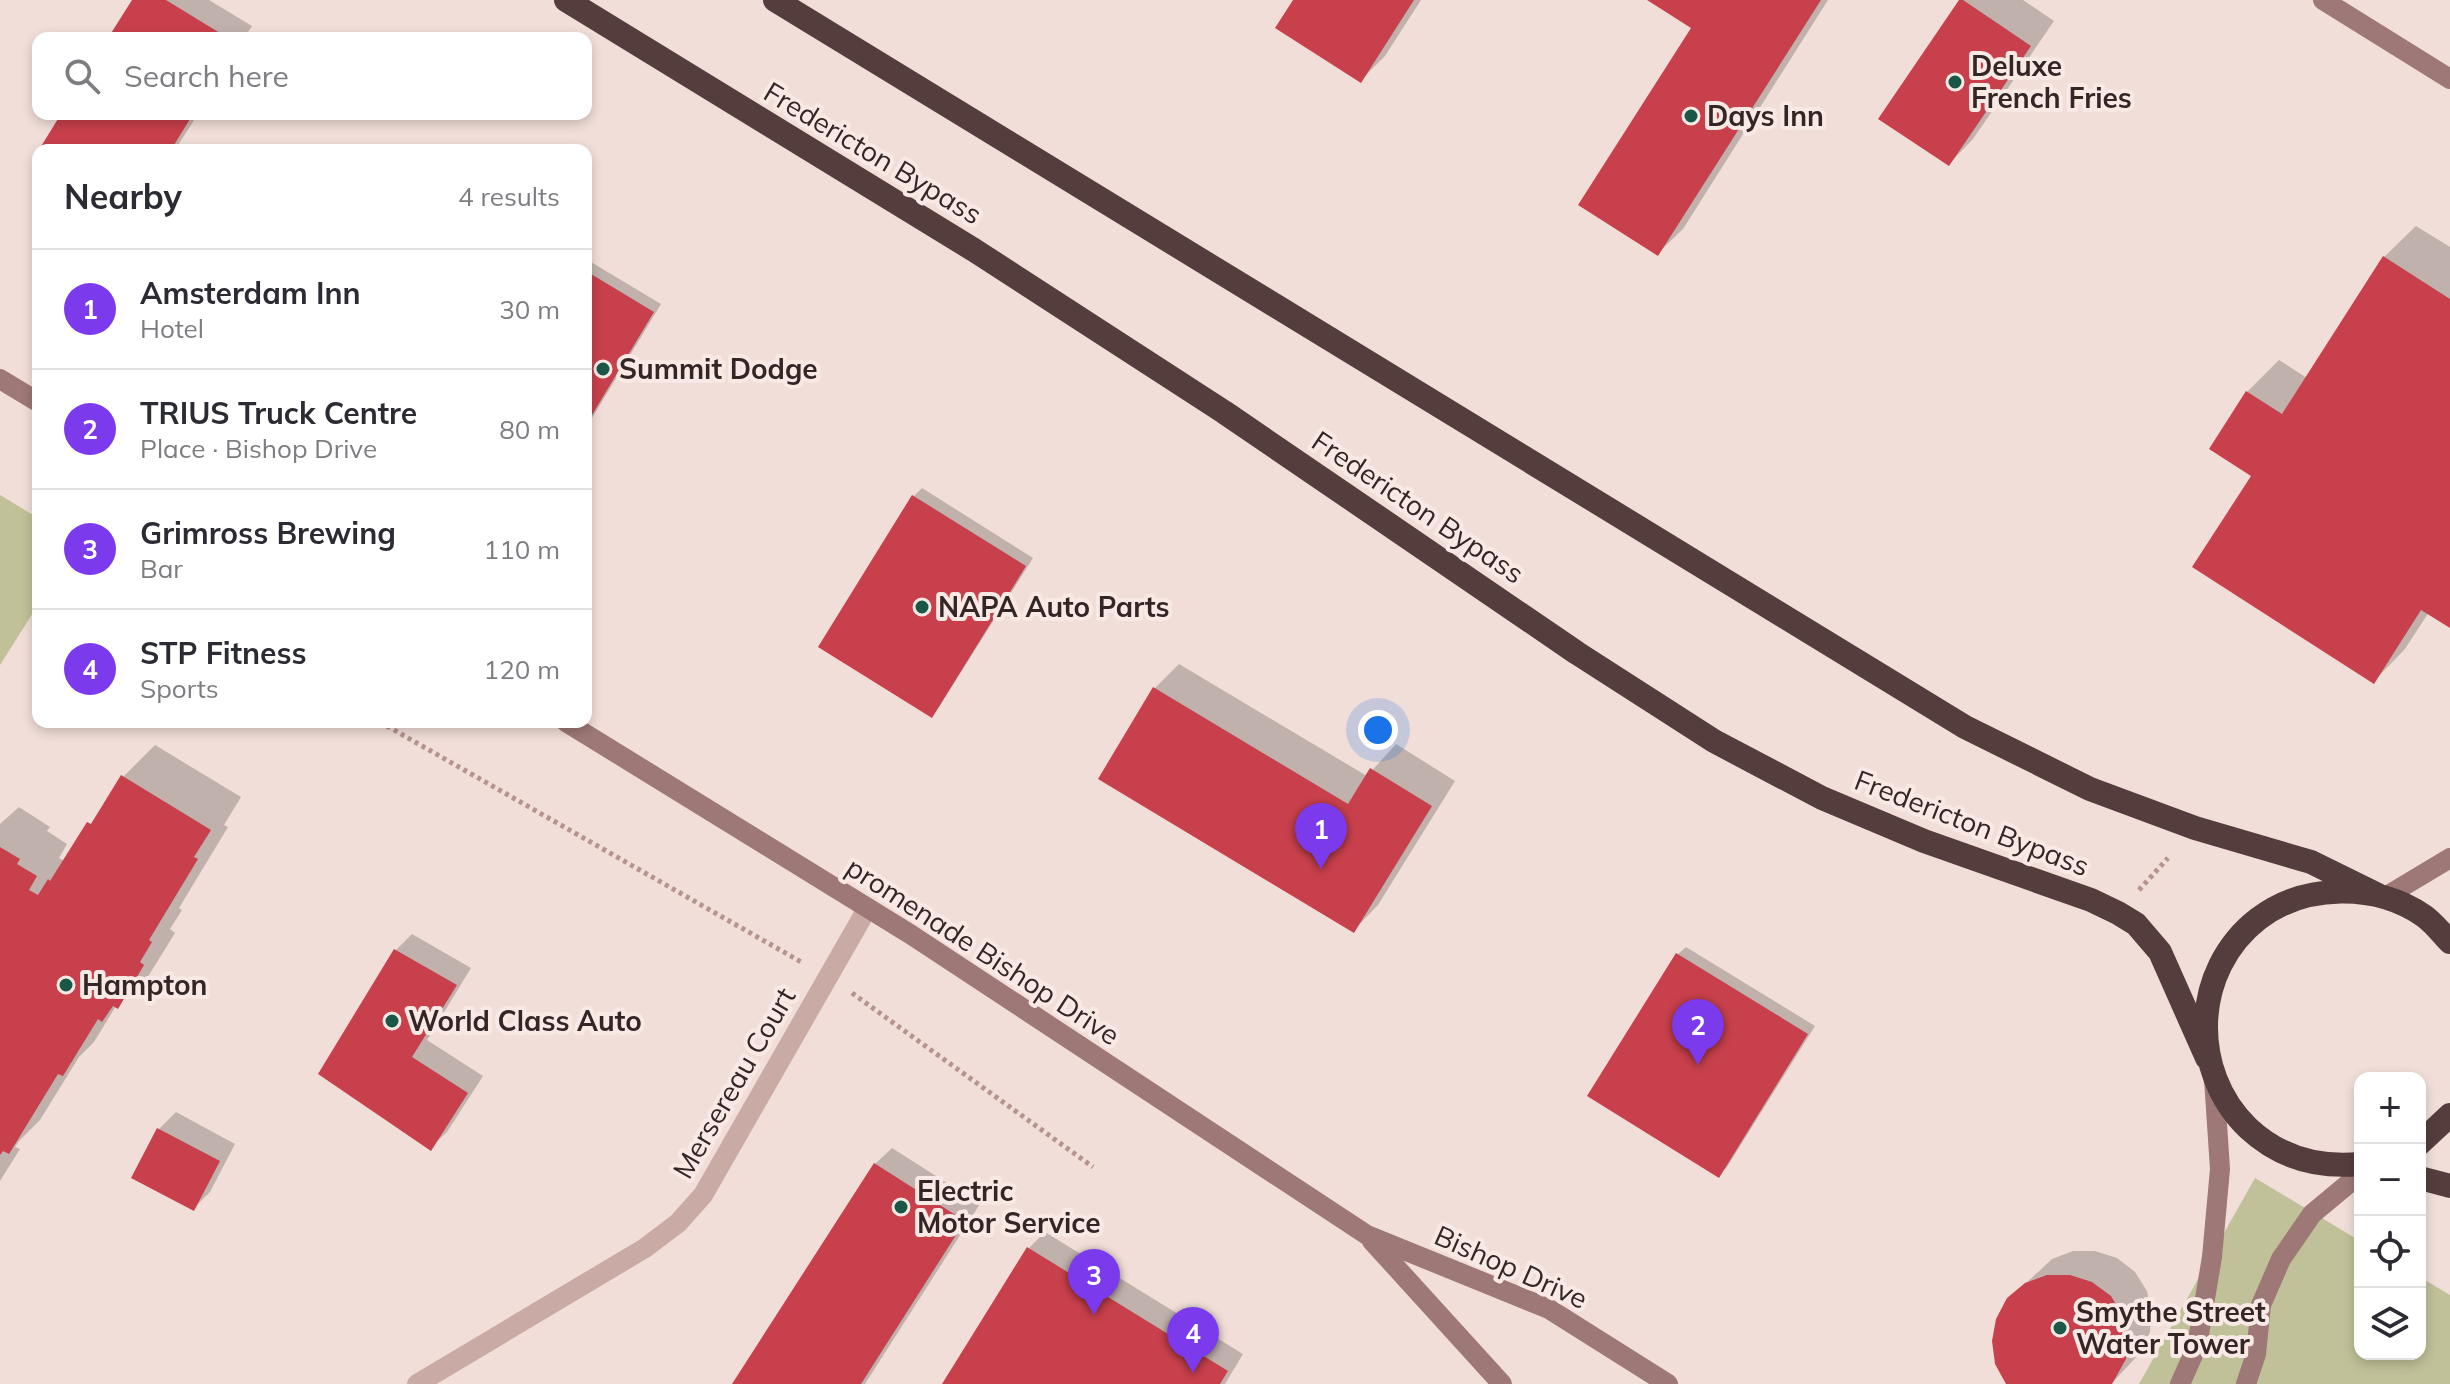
<!DOCTYPE html>
<meta charset="utf-8">
<style>
:root{--surface:#fff;--page:#f2f2f3;--text:#2b2b33;--muted:#7c7c81;--line:#e1e1e2;--accent:#7c3aed}
body{margin:0;font-family:Mulish,sans-serif;background:var(--page);color:var(--text)}
.controls{position:absolute;right:24px;bottom:24px;display:grid;overflow:hidden;border-radius:16px;box-shadow:0 4px 12px #0003}
.controls button{width:72px;height:72px;display:grid;place-items:center;padding:0;border:0;border-bottom:2px solid var(--line);background:var(--surface);color:var(--text);font:40px sans-serif}
.you{position:absolute;left:1378px;top:730px;width:28px;height:28px;margin:-20px;border:6px solid #fff;border-radius:50%;background:#1a73e8;box-shadow:0 0 0 12px #1a73e833}
.badge{display:grid;place-items:center;width:52px;height:52px;border-radius:50%;background:var(--accent);color:#fff;font-size:26px;font-weight:700}
.pin{position:absolute;translate:-50% -66px;filter:drop-shadow(0 2px 4px #0008)}
.pin::after{content:'';position:absolute;top:42px;width:28px;height:24px;background:inherit;clip-path:polygon(0 0,100% 0,50% 100%)}
.list{margin:0;padding:0;list-style:none}
h2{display:flex;justify-content:space-between;align-items:center;height:104px;margin:0;padding:0 32px;font-size:34px}
h2 small{font-size:26px;font-weight:400;color:var(--muted)}
.list li{display:grid;grid-template-columns:52px 1fr auto;gap:24px;align-items:center;box-sizing:border-box;height:120px;padding:0 32px;border-top:2px solid var(--line)}
.list b{display:block;font-size:30px;white-space:nowrap}
.list p{margin:0;font-size:26px;white-space:nowrap;color:var(--muted)}
.list em{font-size:26px;font-style:normal;color:var(--muted)}
.icon{flex:none;width:44px;height:44px;fill:none;stroke:currentColor;stroke-width:2;stroke-linecap:round;stroke-linejoin:round}
.map{position:relative;flex:none;width:2450px;height:1384px;overflow:hidden}
.search{position:absolute;background:var(--surface);box-shadow:0 4px 12px #0003;left:32px;top:32px;width:560px;height:88px;display:flex;align-items:center;gap:20px;box-sizing:border-box;padding:0 28px;border-radius:16px;color:var(--muted);font-size:30px}
.panel{position:absolute;background:var(--surface);box-shadow:0 4px 12px #0003;left:32px;top:144px;width:560px;height:584px;border-radius:16px}
.map>svg:first-child{display:block}
.green{fill:#c0c099}
.shadow{fill:#0003}
.building{fill:#c8404b}
.lines{fill:none;stroke-linecap:round;stroke-linejoin:round}
.path{stroke:#b5938f;stroke-width:5;stroke-dasharray:4 4;stroke-linecap:butt}
.street{stroke:#c9aaa4;stroke-width:20}
.secondary{stroke:#9d7876;stroke-width:20}
.highway{stroke:#563d3d;stroke-width:24}
.poi-dot{fill:#1b5747;stroke:#f9e9e5;stroke-width:3}
.labels{text-anchor:middle;stroke-width:8;stroke-linejoin:round;paint-order:stroke}
.poi-label{font-size:28px;font-weight:bold;fill:#352626;stroke:#f9e9e5;text-anchor:start}
.street-label{font-size:28px;fill:#352626;stroke:#f9e9e5}
</style>
<div class="map">
<svg width="2450" height="1384" viewBox="0 0 2450 1384">
<rect width="100%" height="100%" fill="#f1ded8"/>
<path class="green" d="M0,495l38,23v87l-38,60z
M2255,1178l105,63v113h60v-77l30,18v89h-311z"/>
<path class="shadow" d="M134,0h75l43,26 -8,12h-134z
M1296,0h125l-36,56 -24,24z
M1650,0h178l-145,229 -25,24 35,-226z
M1961,0h62l31,21 -81,118 -24,25z
M63,114h135l-23,36h-129z
M2416,226l34,21v379l-21,-14 -24,37 -31,32 -120,-206 -7,-83 32,-32 28,18 77,-121z
M586,259l75,45 -75,124z
M922,488l111,70 -94,149 -7,8 -18,-219z
M1179,664l188,112 29,-32 59,37 -77,124 -24,25 -200,-241z
M155,745l86,52 -17,28 4,2 -49,81 3,2 -12,19 5,4 -26,42 -33,31 -22,36 -15,15 -39,63 -21,21 -4,6 5,2 -20,32v-357l19,-17 31,20 -3,4 20,13 -8,14 6,3 58,-84z
M412,934l59,34 -44,72 56,36 -36,56 -17,16 -110,-75 76,-123z
M1686,947l129,79 -88,141 -8,8 -41,-221z
M176,1112l59,32 -25,48 -17,17 -59,-32 25,-48z
M892,1148l88,56 -115,180h-130l140,-220z
M1045,1232l198,122 -18,30h-280l84,-136z
M2073,1251h22l22,7 18,14 12,19 4,20 -1,21 -9,20 -30,32h-102v-85l43,-40z"/>
<path class="building" d="M132,0h34l62,38h-120z
M1293,0h121l-53,83 -86,-55z
M1647,0h174l-163,256 -80,-51 113,-177z
M1959,0h4l68,46 -82,120 -71,-47z
M61,114h132l-22,36h-129l-2,-2z
M2383,256l67,43v329l-29,-18 -47,74 -182,-117 59,-91 -42,-27 37,-58 36,23z
M586,271l68,41 -68,113z
M912,495l114,71 -94,152 -114,-71z
M1153,687l195,117 22,-36 62,38 -78,127 -256,-154z
M121,775l90,55 -17,27 4,2 -49,81 3,2 -12,20 4,3 -26,44 -5,-3 -11,16 -4,-3 -35,57 -5,-2 -49,80 -6,-3 -3,4v-308l20,12 -3,5 20,12 -8,14 9,5 10,-16 2,2 37,-59 4,2z
M394,949l63,36 -45,72 56,36 -37,58 -113,-77z
M1676,953l132,81 -89,144 -132,-82z
M157,1128l63,33 -26,50 -63,-33z
M874,1163l91,58 -104,163h-129z
M1027,1247l201,124 -8,13h-278z
M2047,1275h23l22,7 19,14 12,20 5,21 -2,22 -14,25h-106l-11,-20 -3,-23 4,-22 11,-21 18,-15z"/>
<g class="lines">
<path class="path" d="M380,722l423,241
M2139,890l29,-32
M852,993l241,174"/>
<path class="street" d="M417,1384l228,-136 33,-25 25,-28 164,-286"/>
<path class="secondary" d="M2323,0l127,79
M0,379l38,23
M566,722l344,212 457,301 182,74 119,75
M2385,897l65,-39
M1372,1241l130,143
M2180,1384l17,-38 15,-89 8,-88 -6,-90
M2246,1384l10,-30 5,-49 20,-46 31,-45 48,-40"/>
<path class="highway" d="M566,0l408,250 250,162 353,241 137,88 108,57 102,43 167,59 27,13 18,11 24,28 47,106
M775,0l1190,727 125,62 105,39 116,34 67,33
M2420,1143l30,-28
M2360,1164c-42,4 -81,-7 -112,-36 -59,-57 -56,-158 10,-209 47,-36 119,-36 166,-3 10,7 18,18 26,26
M2420,1178l30,8"/>
</g>
<g class="poi-dot">
<circle cx="1955" cy="82" r="8"/>
<circle cx="1691" cy="116" r="8"/>
<circle cx="603" cy="369" r="8"/>
<circle cx="922" cy="607" r="8"/>
<circle cx="66" cy="985" r="8"/>
<circle cx="392" cy="1021" r="8"/>
<circle cx="901" cy="1207" r="8"/>
<circle cx="2060" cy="1328" r="8"/>
</g>
<g class="labels">
<g class="poi-label">
<text x="1971" y="76">Deluxe<tspan x="1971" dy="32">French Fries</tspan></text>
<text x="1707" y="126">Days Inn</text>
<text x="619" y="379">Summit Dodge</text>
<text x="938" y="617">NAPA Auto Parts</text>
<text x="82" y="995">Hampton</text>
<text x="408" y="1031">World Class Auto</text>
<text x="917" y="1201">Electric<tspan x="917" dy="32">Motor Service</tspan></text>
<text x="2076" y="1322">Smythe Street<tspan x="2076" dy="32">Water Tower</tspan></text>
</g>
<g class="street-label">
<text transform="translate(873 153) rotate(31)" y="10">Fredericton Bypass</text>
<text transform="translate(1418 507) rotate(34)" y="10">Fredericton Bypass</text>
<text transform="translate(1972 823) rotate(21)" y="10">Fredericton Bypass</text>
<text transform="translate(983 951) rotate(33)" y="10">promenade Bishop Drive</text>
<text transform="translate(734 1083) rotate(-60)" y="10">Mersereau Court</text>
<text transform="translate(1511 1267) rotate(24)" y="10">Bishop Drive</text>
</g>
</g>
</svg>
<div class="controls">
<button>+</button>
<button>−</button>
<button><svg class="icon" aria-label="locate" viewBox="0 0 24 24"><circle cx="12" cy="12" r="6"/><path d="M12 2v4M12 18v4M2 12h4M18 12h4"/></svg></button>
<button><svg class="icon" aria-label="layers" viewBox="0 0 24 24"><path d="M12 4l9 5-9 5-9-5zM3 14l9 5 9-5"/></svg></button>
</div>
<div class="you"></div>
<div class="pin badge" style="left:1321px;top:869px">1</div>
<div class="pin badge" style="left:1698px;top:1065px">2</div>
<div class="pin badge" style="left:1094px;top:1315px">3</div>
<div class="pin badge" style="left:1193px;top:1373px">4</div>
<div class="search"><svg class="icon" aria-label="search" viewBox="0 0 24 24"><circle cx="10" cy="10" r="6"/><path d="M15 15l6 6"/></svg>Search here</div>
<section class="panel">
<h2>Nearby<small>4 results</small></h2>
<ul class="list">
<li><span class="badge">1</span><div><b>Amsterdam Inn</b><p>Hotel</p></div><em>30 m</em></li>
<li><span class="badge">2</span><div><b>TRIUS Truck Centre</b><p>Place · Bishop Drive</p></div><em>80 m</em></li>
<li><span class="badge">3</span><div><b>Grimross Brewing</b><p>Bar</p></div><em>110 m</em></li>
<li><span class="badge">4</span><div><b>STP Fitness</b><p>Sports</p></div><em>120 m</em></li>
</ul>
</section>
</div>
